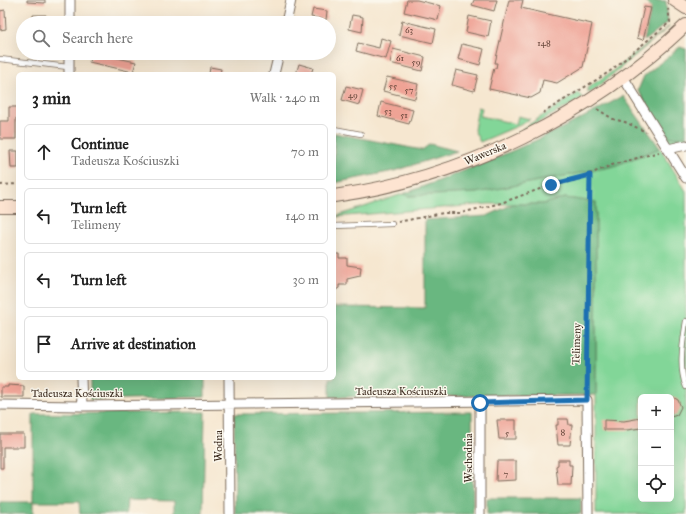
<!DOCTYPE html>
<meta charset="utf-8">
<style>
:root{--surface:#fff;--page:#f2f2f2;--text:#222;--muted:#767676;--line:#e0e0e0}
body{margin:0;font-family:"IM FELL Great Primer",serif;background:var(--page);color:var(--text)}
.controls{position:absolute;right:12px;bottom:12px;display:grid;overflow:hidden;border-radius:6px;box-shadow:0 4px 16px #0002}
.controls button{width:36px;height:36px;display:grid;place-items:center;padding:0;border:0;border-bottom:1px solid var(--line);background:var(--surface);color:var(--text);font:20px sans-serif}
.stop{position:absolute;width:12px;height:12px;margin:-9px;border:3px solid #1f6fb2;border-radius:50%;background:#fff}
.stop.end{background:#1f6fb2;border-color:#fff;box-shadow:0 1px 4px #0008}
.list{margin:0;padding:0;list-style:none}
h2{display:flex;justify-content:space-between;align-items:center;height:52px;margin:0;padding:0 16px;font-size:17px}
h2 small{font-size:13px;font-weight:400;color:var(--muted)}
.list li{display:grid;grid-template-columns:26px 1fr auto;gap:12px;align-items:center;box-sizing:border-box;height:56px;margin:0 8px 8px;padding:0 8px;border:1px solid var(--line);border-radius:6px}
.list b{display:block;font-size:15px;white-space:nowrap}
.list p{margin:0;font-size:13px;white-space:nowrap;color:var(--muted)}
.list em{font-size:13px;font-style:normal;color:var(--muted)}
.icon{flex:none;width:22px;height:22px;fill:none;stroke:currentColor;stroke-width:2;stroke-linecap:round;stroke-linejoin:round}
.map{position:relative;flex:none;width:686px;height:514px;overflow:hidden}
.search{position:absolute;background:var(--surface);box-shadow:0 4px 16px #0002;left:16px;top:16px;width:320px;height:44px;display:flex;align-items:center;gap:10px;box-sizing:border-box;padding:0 14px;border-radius:22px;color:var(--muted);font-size:15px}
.panel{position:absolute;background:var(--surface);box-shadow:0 4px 16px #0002;left:16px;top:72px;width:320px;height:308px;border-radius:6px}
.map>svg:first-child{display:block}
.green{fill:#82d698;stroke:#5e805b;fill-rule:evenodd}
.forest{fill:#69b780;stroke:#52704f}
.building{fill:#efa395}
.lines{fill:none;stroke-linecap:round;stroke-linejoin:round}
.lane-casing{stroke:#7c6c5c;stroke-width:6}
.street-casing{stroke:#7c6c5c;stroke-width:11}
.secondary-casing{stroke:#7c6c5c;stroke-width:14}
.path{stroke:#7c6c5c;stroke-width:2;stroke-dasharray:3 3;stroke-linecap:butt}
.lane{stroke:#fff;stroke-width:4.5}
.street{stroke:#fff;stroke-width:9}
.secondary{stroke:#fde4d1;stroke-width:12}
.route{stroke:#1f6fb2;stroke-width:5}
.labels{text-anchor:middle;stroke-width:3;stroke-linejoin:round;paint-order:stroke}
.number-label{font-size:9px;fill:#68483c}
.street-label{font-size:11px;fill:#3b2a1e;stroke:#fbf7ec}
</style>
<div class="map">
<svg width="686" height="514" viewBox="0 0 686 514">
<rect width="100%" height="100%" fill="#fbf7ec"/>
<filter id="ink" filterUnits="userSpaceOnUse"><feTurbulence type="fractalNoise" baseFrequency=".025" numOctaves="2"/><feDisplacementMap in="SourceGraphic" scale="8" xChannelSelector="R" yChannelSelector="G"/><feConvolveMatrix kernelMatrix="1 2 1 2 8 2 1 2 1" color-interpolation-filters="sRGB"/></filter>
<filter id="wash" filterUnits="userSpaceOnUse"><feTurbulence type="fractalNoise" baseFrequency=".012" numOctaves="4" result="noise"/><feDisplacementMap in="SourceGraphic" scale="16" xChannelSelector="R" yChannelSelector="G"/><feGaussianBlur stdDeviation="0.9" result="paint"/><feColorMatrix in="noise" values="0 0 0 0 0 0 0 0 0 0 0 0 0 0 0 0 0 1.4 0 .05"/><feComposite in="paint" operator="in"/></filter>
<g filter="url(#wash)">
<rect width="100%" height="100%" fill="#f6e7d0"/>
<path class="green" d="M670,26l-70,59 -8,7h-4l-1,-4 23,-15z
M638,90l29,46 9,2 10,-3v6l-12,3 -7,-4z
M578,93l5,5 -57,31h-4z
M478,107l4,1 -2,8 36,8 2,-8 12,3 -10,6 -40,17 -6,-12z
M660,148l26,43v323h-90v-312l-31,-4 -22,6h-54l-155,13 69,-23 6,2 67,-3 104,-20 34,-7zM641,397h30v102h-30z"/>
<path class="forest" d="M644,0l22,1 2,21 -24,19 7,-32 -2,-5 -5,-2z
M680,47l6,2v86l-10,3 -8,-2 -30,-46 6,-14z
M623,96l37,52 -46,18 -34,7 -104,20 -67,3 -6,-2c76,-28 150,-58 220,-98z
M334,133l88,17 8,-6 27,7 -63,20 -60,12z
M565,198l31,4v193l-266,2v-19h4v-71l91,1v-88l62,-4 26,-12h30z
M90,378h115v19l-115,3z
M205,412l-2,102h-29v-13l-47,-1 -1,14h-46l-1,-12h-46v12h-33v-12h33v-88z
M472,412l1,102h-238l-1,-100z
M487,498h94v16h-94z"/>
<g id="blocks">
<path class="building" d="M27,0h18v3l-18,-1z
M407,0h10l24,6 -3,14 -34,-8z
M474,0h23l-3,11 -22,-6z
M509,0h14l-2,8 71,16 -9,43 -26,16 -14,-3 -3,13 -9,5 -42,-9 5,-21h2l1,-5h-2z
M644,7l7,1 -8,32 -6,-2z
M313,9l14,2 -1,9 -15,-3z
M5,10l1,19 -6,1v-19z
M33,15h13v8h-13z
M352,15l11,2 -1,15 -13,-3z
M469,16l22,5 -3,16 -22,-5z
M402,21l34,8 -3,14 -34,-8z
M381,38l10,3 -5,18 -30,-8 2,-8 21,5z
M462,44l22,5 -4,16 -22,-6z
M393,49l32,8 -3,14 -32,-8z
M92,53h17l-1,3 28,6 -3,10 -44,-10z
M299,64l14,4 -2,6h-15z
M210,67l11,2 -1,5h-11z
M456,70l22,5 -4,16 -22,-6z
M387,77l31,7 -3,15 -32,-8z
M346,86l17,4 -4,15 -17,-5z
M381,102l32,8 -4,14 -31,-8z
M9,107h9v11h-2v21h-16v-18h9z
M10,151h8v17h-7z
M334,254h5v4h8v7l14,2 -1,9 -13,3v6h-8v3l-3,2h-2z
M8,385l16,1v11h-23v-10h7z
M671,396l7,4 3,7 -4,8 -6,2z
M641,418v10l-14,2h-23v-10l20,1z
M558,419h10l1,6h3l-2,20h-12l-2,-20h2z
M497,420h19v19h-17z
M0,434h24v13h-21v21h-3z
M558,460h11v5h3l-1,20h-13l-2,-19 2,-1z
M497,461h19v19l-20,1z"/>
</g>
</g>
<g filter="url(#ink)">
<use href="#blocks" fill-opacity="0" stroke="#7c6c5c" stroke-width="1"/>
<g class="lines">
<defs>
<path id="lane" d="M0,59l68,8
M334,129l27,5
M334,226l58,-2
M686,321c-3,21 -8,46 0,66"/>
<path id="street" d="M70,23v-23
M286,23l5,-23
M69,53v21
M274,74l5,-21
M623,77l63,101
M668,149l18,-4
M81,378l1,28
M229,378l1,136
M0,405l82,1 505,-6 1,114
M480,514v-111"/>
<path id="secondary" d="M674,0l12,8
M334,196c130,-18 257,-81 352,-171
M0,207h18"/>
</defs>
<use href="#lane" class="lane-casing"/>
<use href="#street" class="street-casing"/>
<use href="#secondary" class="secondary-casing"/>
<path class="path" d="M597,109l16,10 12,3 21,10
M543,113l66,-41 61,-50 -2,-13
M0,185l18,-1
M398,222l45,-9h18l40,-10 50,-18 24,-5 37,-15 47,-13
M587,392l3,-217"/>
<use href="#lane" class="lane"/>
<use href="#street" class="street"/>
<use href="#secondary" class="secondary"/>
</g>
</g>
<g class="lines" filter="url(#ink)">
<path class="route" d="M480,403l107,-3 3,-225 -39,10"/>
</g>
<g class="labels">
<g class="number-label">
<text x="409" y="33">63</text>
<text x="544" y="46">148</text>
<text x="400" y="61">61</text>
<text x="416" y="65">59</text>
<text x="393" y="89">55</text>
<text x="409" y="93">57</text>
<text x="353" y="98">49</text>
<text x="388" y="114">53</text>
<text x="404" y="118">51</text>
<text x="563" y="435">8</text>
<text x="507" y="436">5</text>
<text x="506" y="477">7</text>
</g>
<g class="street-label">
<text transform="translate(485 153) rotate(-23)" y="4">Wawerska</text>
<text transform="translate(576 344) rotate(-88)" y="4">Telimeny</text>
<text x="401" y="395">Tadeusza Kościuszki</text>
<text x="77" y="397">Tadeusza Kościuszki</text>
<text transform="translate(218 446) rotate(-90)" y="4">Wodna</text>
<text transform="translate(468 458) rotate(-90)" y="4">Wschodnia</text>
</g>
</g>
</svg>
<div class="controls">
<button>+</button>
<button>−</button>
<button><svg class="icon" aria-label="locate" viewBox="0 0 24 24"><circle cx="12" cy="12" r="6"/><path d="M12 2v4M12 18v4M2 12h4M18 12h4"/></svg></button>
</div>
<div class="stop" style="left:480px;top:403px"></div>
<div class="stop end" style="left:551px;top:185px"></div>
<div class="search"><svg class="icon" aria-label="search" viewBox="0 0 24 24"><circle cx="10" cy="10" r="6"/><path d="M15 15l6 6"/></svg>Search here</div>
<section class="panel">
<h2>3 min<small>Walk · 240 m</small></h2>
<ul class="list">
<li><svg class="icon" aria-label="ahead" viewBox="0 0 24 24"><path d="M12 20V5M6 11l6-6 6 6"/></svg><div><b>Continue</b><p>Tadeusza Kościuszki</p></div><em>70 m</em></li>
<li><svg class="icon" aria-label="left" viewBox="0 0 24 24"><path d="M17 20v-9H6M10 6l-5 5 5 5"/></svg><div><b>Turn left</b><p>Telimeny</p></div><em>140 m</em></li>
<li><svg class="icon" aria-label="left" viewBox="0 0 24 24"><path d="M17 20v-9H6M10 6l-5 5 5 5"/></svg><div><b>Turn left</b></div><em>30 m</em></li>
<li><svg class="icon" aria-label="arrive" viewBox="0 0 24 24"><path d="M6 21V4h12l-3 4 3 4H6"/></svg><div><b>Arrive at destination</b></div></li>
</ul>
</section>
</div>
